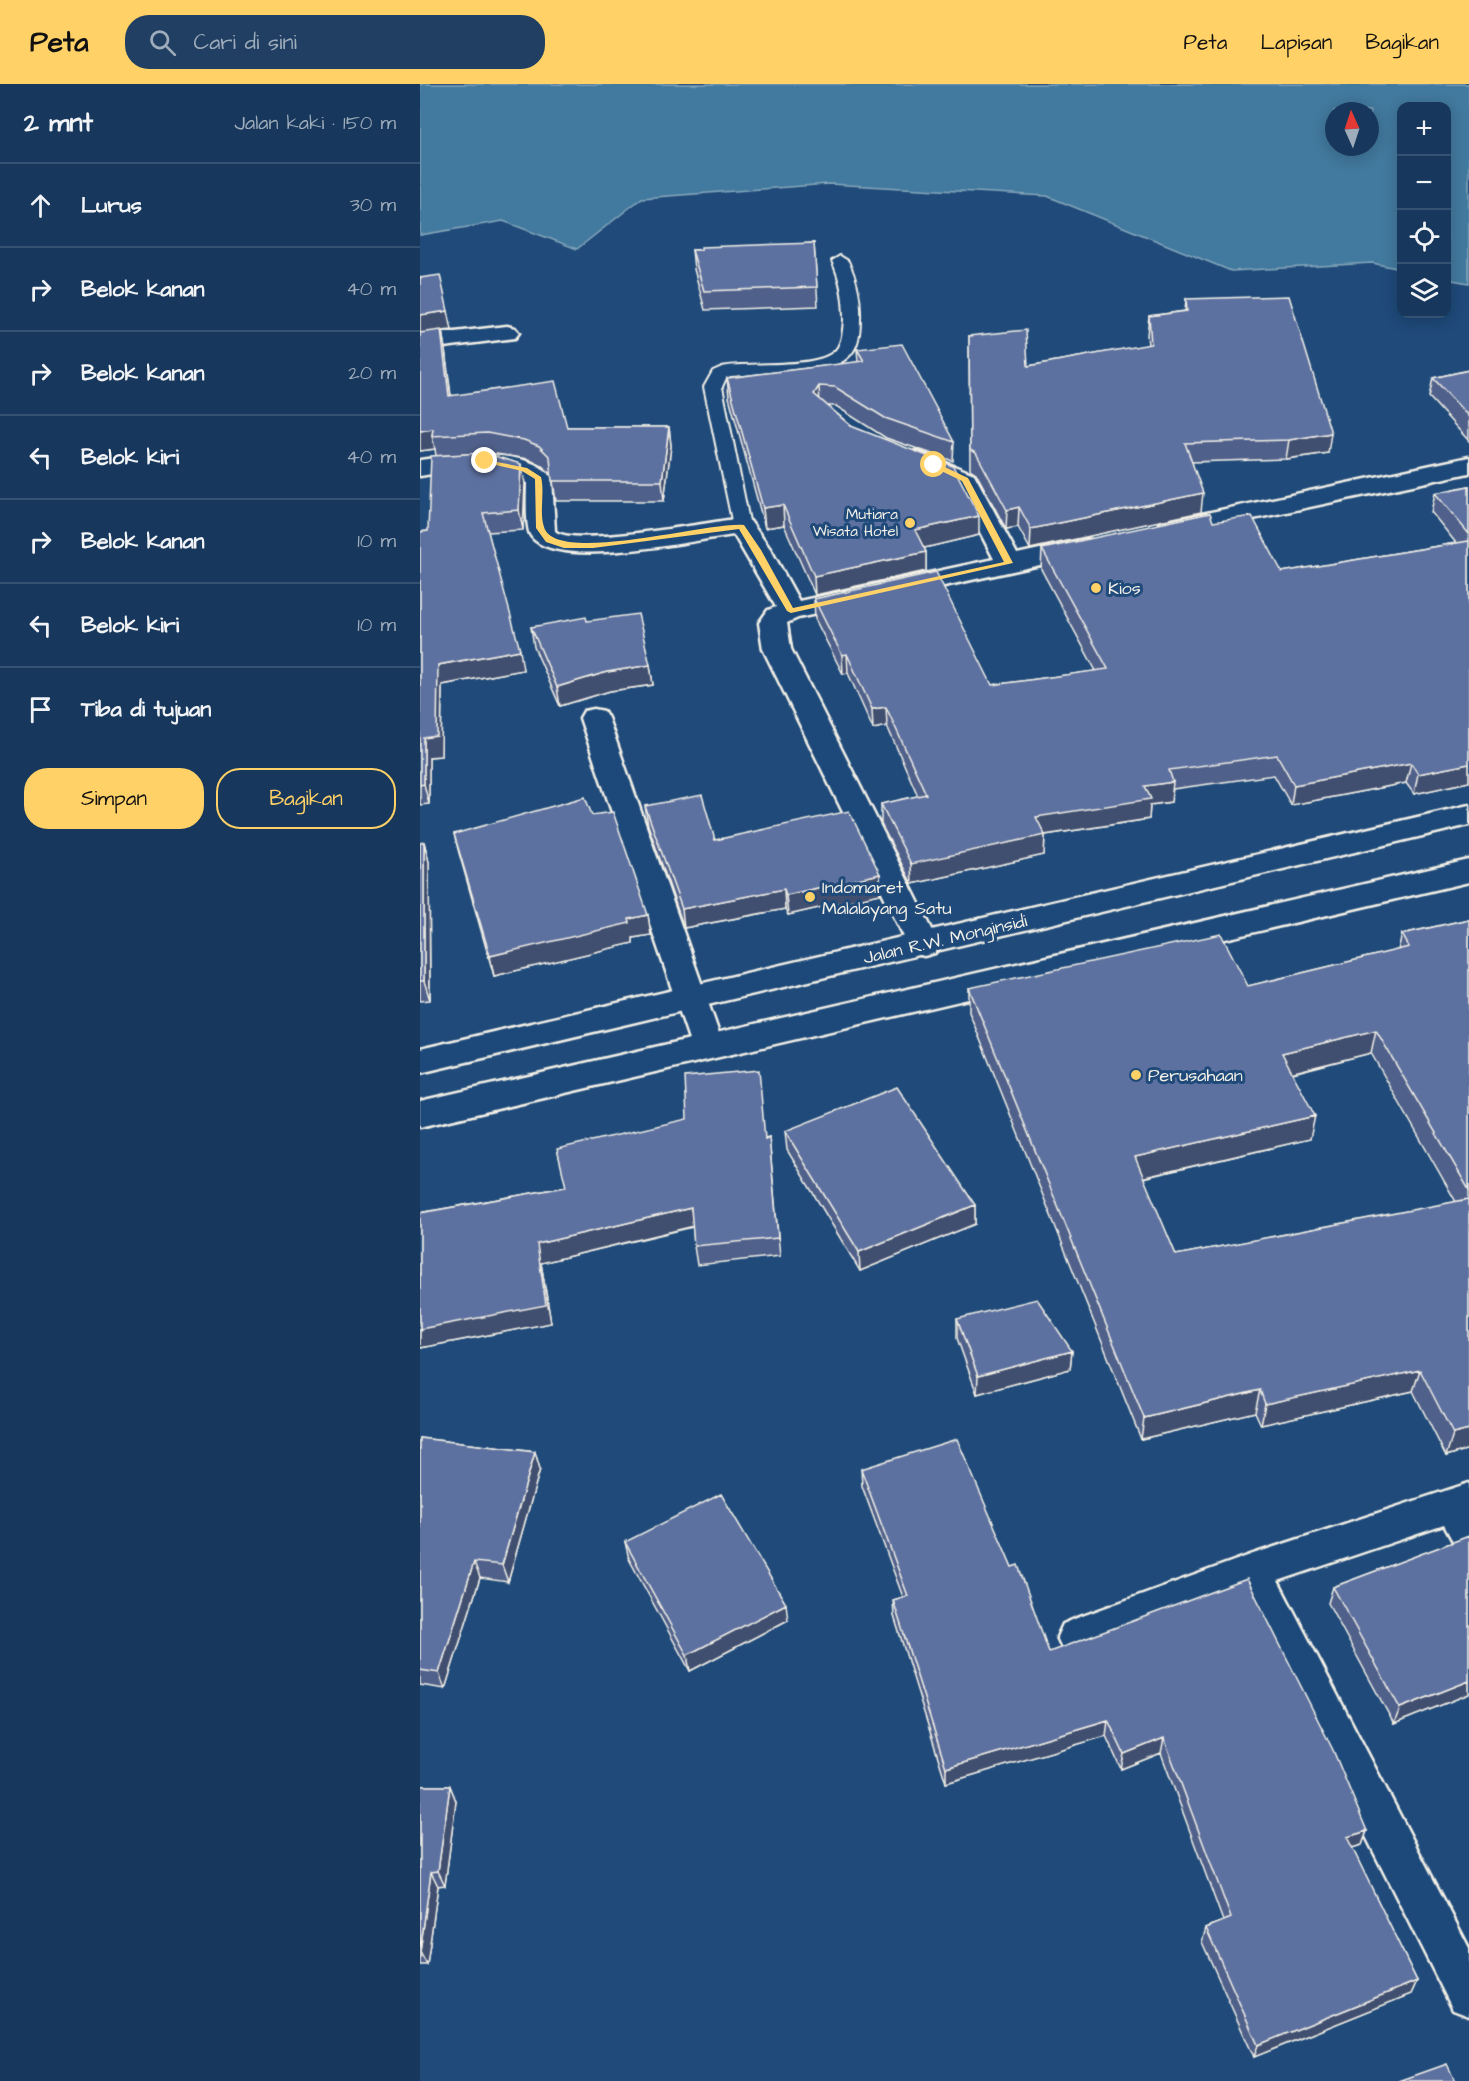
<!DOCTYPE html>
<html lang="id">
<meta charset="utf-8">
<style>
:root{--surface:#17385c;--page:#203f62;--text:#f1f3f6;--muted:#9eacbb;--line:#365272;--accent:#ffd166}
body{margin:0;font-family:"Architects Daughter",sans-serif;background:var(--page);color:var(--text)}
.controls{position:absolute;right:18px;top:18px;display:grid;overflow:hidden;border-radius:12px;box-shadow:0 3px 15px #0003}
.controls button{width:54px;height:54px;display:grid;place-items:center;padding:0;border:0;border-bottom:2px solid var(--line);background:var(--surface);color:var(--text);font:30px sans-serif}
.compass{position:absolute;left:905px;top:18px;width:54px;height:54px;border-radius:50%;background:var(--surface);box-shadow:0 3px 15px #0003;rotate:357deg}
.stop{position:absolute;width:18px;height:18px;margin:-14px;border:4px solid #ffd166;border-radius:50%;background:#fff}
.stop.end{background:#ffd166;border-color:#fff;box-shadow:0 2px 6px #0008}
.list{margin:0;padding:0;list-style:none}
h2{display:flex;justify-content:space-between;align-items:center;height:78px;margin:0;padding:0 24px;font-size:26px}
h2 small{font-size:20px;font-weight:400;color:var(--muted)}
.list li{display:grid;grid-template-columns:39px 1fr auto;gap:18px;align-items:center;box-sizing:border-box;height:84px;padding:0 24px;border-top:2px solid var(--line)}
.list b{display:block;font-size:22px;white-space:nowrap}
.list em{font-size:20px;font-style:normal;color:var(--muted)}
.actions{display:flex;gap:12px;padding:18px 24px}
.actions a{flex:1;padding:14px 0;border:2px solid var(--accent);border-radius:24px;text-align:center;font-size:21px;color:var(--accent)}
.actions .main{background:var(--accent);color:#111}
.icon{flex:none;width:33px;height:33px;fill:none;stroke:currentColor;stroke-width:2;stroke-linecap:round;stroke-linejoin:round}
.map{position:relative;flex:none;width:1049px;height:1997px;overflow:hidden}
header{display:flex;align-items:center;gap:36px;box-sizing:border-box;height:84px;padding:0 30px;background:var(--accent);color:#111}
header strong{font-size:28px}
nav{display:flex;gap:33px;margin-inline-start:auto;font-size:21px}
.search{width:420px;height:54px;background:var(--page);display:flex;align-items:center;gap:15px;box-sizing:border-box;padding:0 21px;border-radius:24px;color:var(--muted);font-size:22px}
main{display:flex}
aside{flex:1;background:var(--surface)}
.map>svg:first-child{display:block}
.water{fill:#42799e;stroke:#89a9bc;stroke-width:1.5;fill-rule:evenodd}
.lines{fill:none;stroke-linecap:round;stroke-linejoin:round}
.lane-casing{stroke:#f4f1e8;stroke-width:4}
.street-casing{stroke:#f4f1e8;stroke-width:5}
.highway-casing{stroke:#f4f1e8;stroke-width:5}
.lane{fill:#1f4a7a;fill-rule:evenodd}
.street{fill:#1f4a7a;fill-rule:evenodd}
.highway{fill:#1f4a7a;fill-rule:evenodd}
.wall{fill:#50618a;stroke:#f4f1e8;stroke-width:1.5;fill-rule:evenodd}
.shaded-wall{fill:#414f70;stroke:#f4f1e8;stroke-width:1.5}
.building{fill:#5d71a0;stroke:#f4f1e8;stroke-width:1.5}
.route{fill:#ffd166}
.poi-dot{fill:#ffd166;stroke:#1f4a7a;stroke-width:2}
.labels{text-anchor:middle;stroke-width:6;stroke-linejoin:round;paint-order:stroke}
.far-poi-label{font-size:15px;fill:#f4f1e8;stroke:#1f4a7a;text-anchor:end}
.poi-label{font-size:18px;fill:#f4f1e8;stroke:#1f4a7a;text-anchor:start}
.street-label{font-size:18px;fill:#f4f1e8;stroke:#1f4a7a}
</style>
<header>
<strong>Peta</strong>
<div class="search"><svg class="icon" aria-label="search" viewBox="0 0 24 24"><circle cx="10" cy="10" r="6"/><path d="M15 15l6 6"/></svg>Cari di sini</div>
<nav><a>Peta</a><a>Lapisan</a><a>Bagikan</a></nav>
</header>
<main>
<aside>
<h2>2 mnt<small>Jalan kaki · 150 m</small></h2>
<ul class="list">
<li><svg class="icon" aria-label="ahead" viewBox="0 0 24 24"><path d="M12 20V5M6 11l6-6 6 6"/></svg><div><b>Lurus</b></div><em>30 m</em></li>
<li><svg class="icon" aria-label="right" viewBox="0 0 24 24"><path d="M7 20v-9h11M14 6l5 5-5 5"/></svg><div><b>Belok kanan</b></div><em>40 m</em></li>
<li><svg class="icon" aria-label="right" viewBox="0 0 24 24"><path d="M7 20v-9h11M14 6l5 5-5 5"/></svg><div><b>Belok kanan</b></div><em>20 m</em></li>
<li><svg class="icon" aria-label="left" viewBox="0 0 24 24"><path d="M17 20v-9H6M10 6l-5 5 5 5"/></svg><div><b>Belok kiri</b></div><em>40 m</em></li>
<li><svg class="icon" aria-label="right" viewBox="0 0 24 24"><path d="M7 20v-9h11M14 6l5 5-5 5"/></svg><div><b>Belok kanan</b></div><em>10 m</em></li>
<li><svg class="icon" aria-label="left" viewBox="0 0 24 24"><path d="M17 20v-9H6M10 6l-5 5 5 5"/></svg><div><b>Belok kiri</b></div><em>10 m</em></li>
<li><svg class="icon" aria-label="arrive" viewBox="0 0 24 24"><path d="M6 21V4h12l-3 4 3 4H6"/></svg><div><b>Tiba di tujuan</b></div></li>
</ul>
<div class="actions"><a class="main">Simpan</a><a>Bagikan</a></div>
</aside>
<div class="map">
<svg width="1049" height="1997" viewBox="0 0 1049 1997">
<rect width="100%" height="100%" fill="#1f4a7a"/>
<filter id="ink" filterUnits="userSpaceOnUse"><feTurbulence type="fractalNoise" baseFrequency=".0167" numOctaves="2"/><feDisplacementMap in="SourceGraphic" scale="12" xChannelSelector="R" yChannelSelector="G"/><feConvolveMatrix kernelMatrix="1 2 1 2 8 2 1 2 1" color-interpolation-filters="sRGB"/></filter>
<g filter="url(#ink)">
<path class="water" d="M0,0h1049v199l-22,-4 -1,-173h-44l-1,163 -29,-6 -141,8 -184,-75 -218,-12 -187,14 -65,51 -74,-28 -83,14zM914,27h36v36h-36z"/>
<g class="lines">
<defs>
<path id="lane" d="M420,172l8,5c9,19 13,37 12,58 0,11 -1,26 -9,35 -19,24 -90,20 -120,22l-5,2 -4,9 28,139 -2,4h-14l-30,-143 9,-16 9,-4c25,-6 103,4 116,-20 5,-8 5,-19 6,-27 0,-22 -3,-40 -12,-59z"/>
<path id="street" d="M87,242l8,2 4,5 -4,5 -95,12v-14z
M496,367l58,23 43,80 69,-15 9,2 4,6 -4,6 -9,2 -288,63 -11,5 4,26 149,296 -5,8 -11,3 -11,-3 -5,-8 -145,-296 -4,-26 9,-13 8,-3 -42,-72c-40,5 -178,36 -203,1 -6,-8 -4,-42 -4,-54 -34,-18 -71,-12 -107,-6v-16c33,-5 110,-14 132,18l3,53c17,17 156,-9 186,-13l9,3 21,29 28,51 195,-42 -39,-75 -48,-20 -4,-5 4,-5z
M1049,373v16l-300,64 -9,-2 -4,-6 4,-6 9,-2z
M174,625l10,2 4,7 115,327 -5,9 -11,3 -11,-3 -5,-9 -111,-327 4,-7z
M1049,1399v67l-14,-5 -11,-20 -166,56 191,367v68l-16,-6 -209,-417 -167,63 -14,-6 -6,-13 6,-13 14,-6 176,-64z"/>
<path id="highway" d="M1049,721v20l-1049,248v-24z
M1049,776v22l-1049,245v-26z"/>
</defs>
<use href="#lane" class="lane-casing"/>
<use href="#street" class="street-casing"/>
<use href="#highway" class="highway-casing"/>
<use href="#lane" class="lane"/>
<use href="#street" class="street"/>
<use href="#highway" class="highway"/>
</g>
<path class="wall" d="M394,159l4,63 -113,4 -11,-41 -2,-19z
M0,194l32,52 -10,1 3,18 6,46 116,32h102l2,19 -7,55h-108l-4,-26 -10,-9 -14,-7 -38,-6 -54,3 -1,-7 -15,2z
M766,215l142,154 -42,6 -94,3 9,50 -171,37 -12,-22 -12,2 -30,-56 -6,-4 -1,-133 59,30 120,-21 -1,-10 2,-19 36,-5z
M437,265l97,93 -1,19 -67,-23 -50,-32h-8l151,129 -55,13 2,4v19l-111,24 -31,-70 -19,3 -36,-131 -2,-19 131,-16z
M1049,286v71l-40,-44 4,-19z
M105,399l-2,47 -35,2 35,138 -81,15 -1,71 -12,1v47l-9,1v-273l8,-1z
M1049,402v296l-55,12 -8,-11 -115,22 -17,-30 -101,14 -2,13 -21,3 -1,14 -104,16 -1,20 -132,29 -31,-60v-20l37,-8 -31,-70 -14,3 -25,-56 -5,1 -28,-55 -1,-20 178,86 104,-14 -55,-102 1,-20 171,-27 69,50 174,-29 -25,-31 4,-19z
M167,537l63,44 3,20 -43,6 -50,15 -26,-59 -3,-20z
M225,722l70,34 165,34v20l-92,21 -3,-6 -101,19 -36,-103z
M172,731l56,100 3,20 -18,3v5l-139,33 -35,-123 -5,-19z
M4,758l5,20 1,138 -10,1v-158z
M1049,835v530l-23,7 -33,-65 -152,34 -6,-13 -114,27 -172,-427v-24l279,-2 150,-36 4,-16zM951,969l85,149 -280,53 -33,-77 167,-39 -17,-66z
M365,1047l190,74v19l-115,47 -73,-121z
M349,1053l11,119 -83,9 -3,-19 -1,-19 -152,36 10,60 -131,25v-135l145,-26z
M537,1235l115,32 -2,18 -93,25 -20,-56z
M0,1354l115,14 5,17 -32,113 -28,-4 -35,111 -25,-4z
M441,1385l151,98 37,85 318,179 -5,14 -10,3 65,133 -6,13 -157,63 -52,-115 4,-14 17,-7 -62,-168 -40,16 -15,-33 -160,47 -52,-167 -1,-16 10,-3 -41,-111z
M1049,1452v158l-75,30 -66,-121 5,-16z
M205,1458l163,78 -98,51 -61,-112z
M0,1702h30l6,15 -11,84 -7,1 -11,79h-7z"/>
<path class="shaded-wall" d="M28,227l4,19 -10,1 3,18 8,66 -33,-81v-19z
M399,302l1,20 -6,-12z
M249,343l2,19 -7,55 -2,-20z
M13,345l-1,7 3,13 -15,2v-20z
M911,349l-3,20 -42,6 3,-19z
M101,380l4,19 -2,47 -4,-20z
M783,409l-2,19 -171,37 1,-20z
M363,421l1,20 -19,3 -2,-20z
M599,423l-1,20 -12,2 1,-19z
M559,432v19l-63,15 -1,-20z
M506,468v19l-111,24 -1,-19z
M100,566l3,20 -81,15 -1,71 -12,1v47l-5,-20v-46l14,-73z
M427,570l1,19 -5,1 -1,-19z
M230,581l3,20 -43,6 -50,15 -3,-19 50,-15z
M466,623l1,19 -14,3 -1,-20z
M991,679l-5,20 -115,22 3,-20z
M1049,680v18l-55,12 4,-20z
M753,698l-2,20 -21,3 -1,14 -104,16 -1,20 -132,29 -1,-20 125,-47 109,-31z
M4,758l5,20 1,138 -6,-19z
M460,790v20l-92,21 -2,-20z
M364,805l1,20 -101,19 -2,-19z
M228,831l3,20 -18,3v5l-139,33 -4,-20 139,-37z
M956,946l-5,23 -93,23 4,-23z
M895,1032l-5,23 -178,41 3,-23z
M555,1121v19l-115,47 -1,-19z
M271,1124l3,18 -153,37 10,60 -131,25v-19l117,-85z
M652,1267l-2,18 -93,25 1,-18z
M1000,1286l-7,21 -152,34 4,-21z
M840,1306l-5,22 -114,27 3,-21z
M1049,1346v19l-23,7 7,-22z
M115,1368l5,17 -32,113 -6,-17z
M54,1478l6,16 -35,111 -6,-16z
M366,1520l2,16 -98,51 -3,-16z
M1049,1597v13l-75,30 6,-16z
M688,1636l-2,16 -160,47v-15z
M744,1654l-3,15 -40,16 3,-15z
M30,1702l6,15 -11,84 -7,-14z
M947,1747l-5,14 -21,6 6,-14z
M11,1788l7,14 -11,79 -7,-13z
M997,1897l-6,13 -157,63 4,-12z"/>
<path class="building" d="M394,159l3,44 -113,4 -12,-41h9v-3z
M20,191l8,36 -28,4v-37z
M869,212l42,137 -42,7 -104,3 18,50 -172,36 -12,-22 -12,3 -31,-57 -6,-3 -1,-114 57,-6 2,36 123,-22 -2,-28 38,-5 -1,-12z
M21,246l8,66 106,-15 12,46h102l-7,54h-110l-2,-24 -11,-11 -15,-6 -37,-7 -55,3 1,-7 -13,2v-98z
M482,260l52,98 -69,-24 -50,-31 -16,-1 -5,8 37,32 102,40 26,50 -64,14 11,22 -112,24 -31,-71 -20,3 -36,-130 137,-17 -7,-12z
M1049,286v47l-36,-39z
M64,369l37,11 -2,46 -36,3 37,137 -82,15 -1,71 -13,2v46l-4,1v-253l8,-1 3,-75z
M1049,402v48l-34,-41z
M790,429l3,9 39,-6 30,56 187,-31v223l-51,10 -7,-11 -117,22 -17,-30 -108,15 4,12 -28,4 6,13 -115,18 9,18 -134,29 -30,-60 45,-10 -40,-87 -14,2 -25,-55 -5,1 -28,-56 122,-27 56,113 116,-16 -66,-120z
M218,530l12,51 -43,7 -50,15 -26,-60 55,-10 1,4z
M282,711l13,45 134,-29 31,63 -94,21 -2,-6 -102,20 -37,-103z
M165,713l7,18 21,-3 35,103 -19,4 1,4 -140,33 -36,-122z
M4,758v139h-4v-138z
M1049,835v271l-93,-160 -94,23 33,63 -180,41 41,98 293,-56v231l-16,4 -33,-64 -155,34 -5,-14 -116,28 -175,-430 252,-54 27,52 161,-39 -7,-13z
M339,986l6,69 4,-2 9,101 -84,8 -3,-38 -154,36 9,61 -126,24v-116l146,-26 -9,-38 130,-30 -2,-42z
M477,1003l78,118 -116,47 -74,-121z
M617,1215l35,52 -94,25 -21,-57z
M0,1354l115,14 -33,113 -28,-3 -35,111 -19,-3z
M537,1355l55,128 6,-2 31,87 198,-73 86,171 34,81 -20,6 70,144 -159,64 -52,-117 25,-10 -67,-180 -40,16 -16,-34 -162,48 -53,-168 15,-4 -47,-127z
M301,1410l65,110 -99,51 -62,-113z
M1049,1452v145l-69,27 -67,-121z
M0,1702h30l-12,85 -7,1 -11,80z
M1027,1980l8,17h-56z"/>
</g>
<path class="route" d="M62,375l45,9 14,9c4,15 -2,35 3,50 11,39 166,-6 200,-2l17,25 32,58 211,-46 -42,-81 -31,-15 3,-4 34,16 45,85 -222,50 -4,-2 -48,-82 -146,19h-29l-18,-6 -10,-14 -1,-49 -13,-8 -40,-9z"/>
<g class="poi-dot">
<circle cx="490" cy="439" r="6"/>
<circle cx="676" cy="504" r="6"/>
<circle cx="390" cy="813" r="6"/>
<circle cx="716" cy="991" r="6"/>
</g>
<g class="labels">
<g class="far-poi-label">
<text x="478" y="435">Mutiara<tspan x="478" dy="17">Wisata Hotel</tspan></text>
</g>
<g class="poi-label">
<text x="688" y="510">Kios</text>
<text x="402" y="809">Indomaret<tspan x="402" dy="21">Malalayang Satu</tspan></text>
<text x="728" y="997">Perusahaan</text>
</g>
<g class="street-label">
<text transform="translate(525 855) rotate(-13)" y="6">Jalan R.W. Monginsidi</text>
</g>
</g>
</svg>
<div class="controls">
<button>+</button>
<button>−</button>
<button><svg class="icon" aria-label="locate" viewBox="0 0 24 24"><circle cx="12" cy="12" r="6"/><path d="M12 2v4M12 18v4M2 12h4M18 12h4"/></svg></button>
<button><svg class="icon" aria-label="layers" viewBox="0 0 24 24"><path d="M12 4l9 5-9 5-9-5zM3 14l9 5 9-5"/></svg></button>
</div>
<svg class="compass" viewBox="-18 -18 36 36"><path d="M0-13l5 13h-10z" fill="#e53935"/><path d="M0 13l5-13h-10z" fill="#9eacbb"/></svg>
<div class="stop" style="left:514px;top:381px"></div>
<div class="stop end" style="left:65px;top:377px"></div>
</div>
</main>
